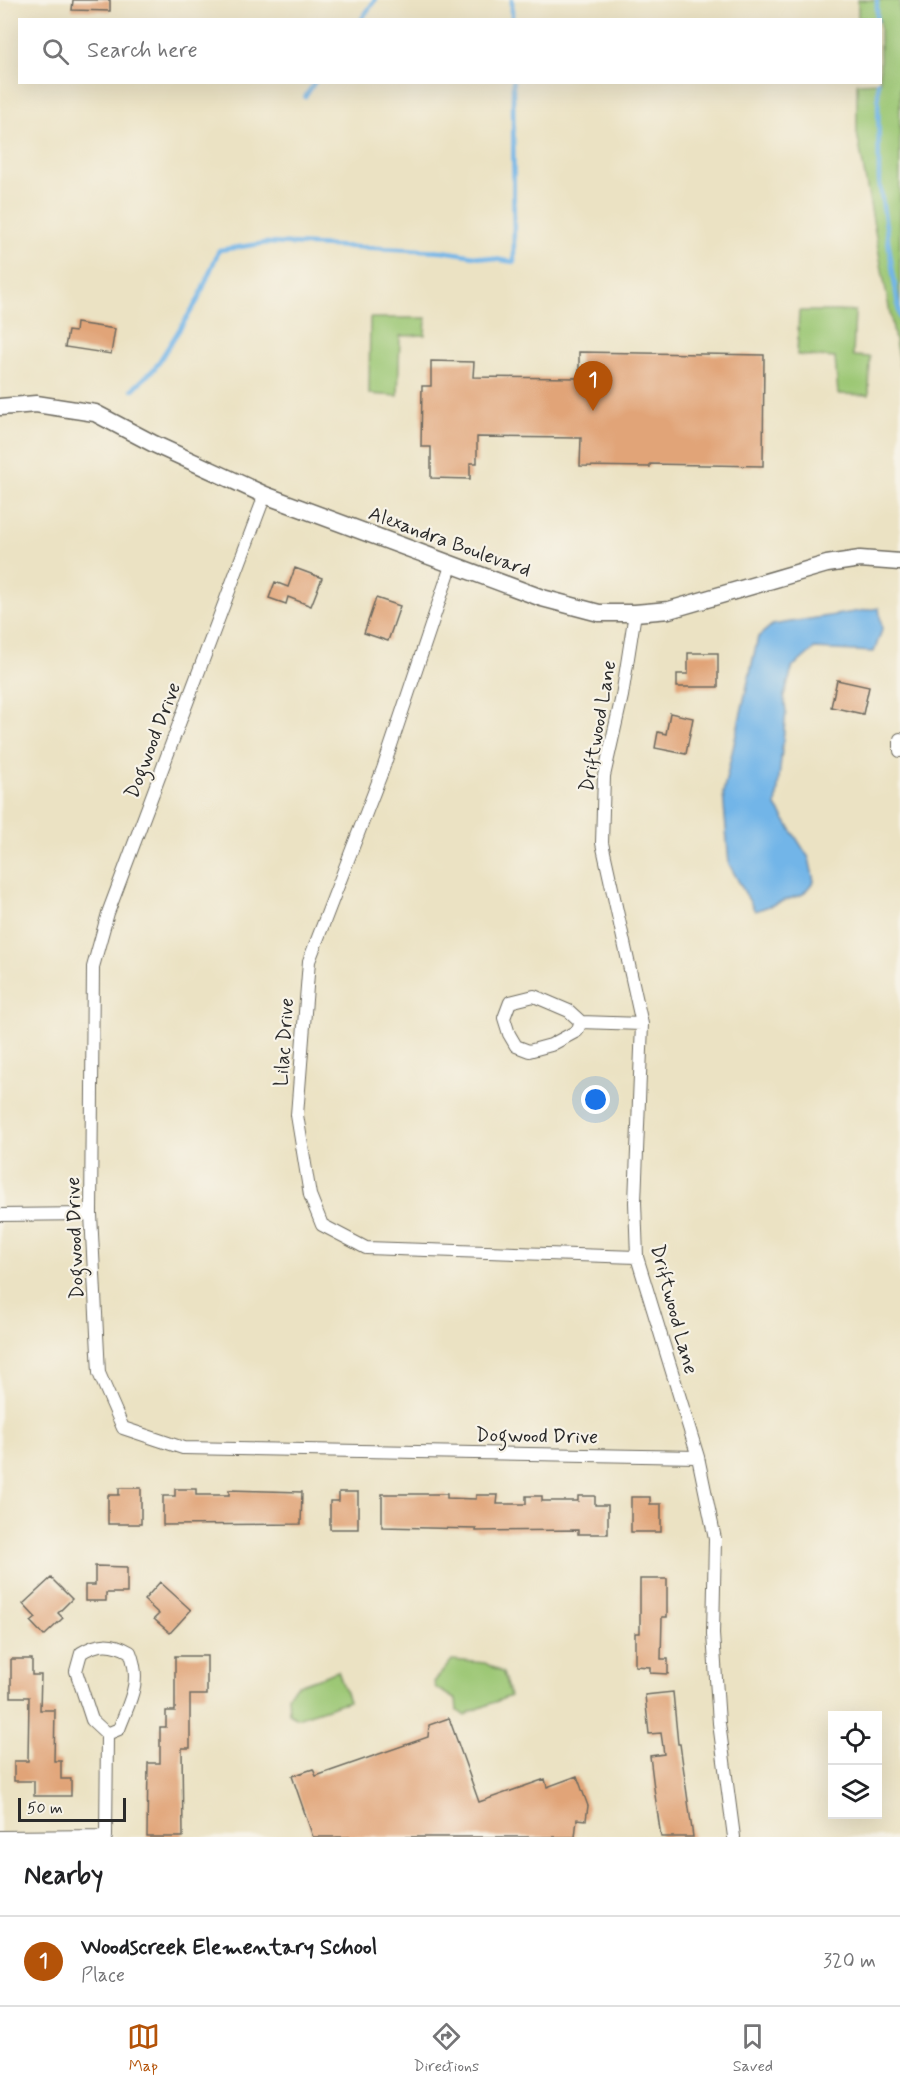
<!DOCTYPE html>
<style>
:root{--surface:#fff;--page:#f6f6f6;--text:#202124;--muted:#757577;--line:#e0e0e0;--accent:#b45309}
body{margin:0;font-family:Mynerve,sans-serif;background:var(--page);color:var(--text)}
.controls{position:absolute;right:18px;bottom:18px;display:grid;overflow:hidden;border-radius:0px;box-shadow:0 6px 24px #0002}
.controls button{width:54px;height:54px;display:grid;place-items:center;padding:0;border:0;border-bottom:2px solid var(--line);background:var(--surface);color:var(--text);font:30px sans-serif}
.scale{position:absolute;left:18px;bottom:15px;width:108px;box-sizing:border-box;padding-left:6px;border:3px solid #2b2b2b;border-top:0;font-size:16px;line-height:21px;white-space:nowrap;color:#2b2b2b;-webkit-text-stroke:4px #f7f3e8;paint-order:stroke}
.you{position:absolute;left:596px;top:1100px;width:21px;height:21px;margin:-15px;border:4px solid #fff;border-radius:50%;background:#1a73e8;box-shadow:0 0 0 9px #1a73e833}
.badge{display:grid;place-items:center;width:39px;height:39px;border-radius:50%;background:var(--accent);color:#fff;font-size:20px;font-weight:700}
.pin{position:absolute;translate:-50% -50px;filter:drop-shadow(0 2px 3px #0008)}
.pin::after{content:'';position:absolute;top:32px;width:21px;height:18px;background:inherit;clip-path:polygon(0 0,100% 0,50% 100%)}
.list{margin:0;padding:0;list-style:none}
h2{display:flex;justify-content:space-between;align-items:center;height:78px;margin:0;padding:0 24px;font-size:26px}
h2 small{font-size:20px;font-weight:400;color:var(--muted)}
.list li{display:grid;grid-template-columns:39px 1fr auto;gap:18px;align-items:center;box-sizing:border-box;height:90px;padding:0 24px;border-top:2px solid var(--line)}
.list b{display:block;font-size:22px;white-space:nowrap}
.list p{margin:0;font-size:20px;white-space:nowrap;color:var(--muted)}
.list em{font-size:20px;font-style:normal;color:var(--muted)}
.icon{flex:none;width:33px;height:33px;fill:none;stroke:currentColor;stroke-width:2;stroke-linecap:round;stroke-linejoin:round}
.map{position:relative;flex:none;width:900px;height:1837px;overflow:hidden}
.search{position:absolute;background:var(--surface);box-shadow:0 6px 24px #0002;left:18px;right:18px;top:18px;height:66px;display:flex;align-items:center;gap:15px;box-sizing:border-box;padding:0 21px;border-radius:0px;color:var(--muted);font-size:22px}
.sheet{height:168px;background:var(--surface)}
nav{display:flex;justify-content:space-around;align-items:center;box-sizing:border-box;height:84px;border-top:2px solid var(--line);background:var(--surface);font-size:16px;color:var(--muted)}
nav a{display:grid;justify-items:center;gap:3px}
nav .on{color:var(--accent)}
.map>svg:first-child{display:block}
.green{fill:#9cc774;stroke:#647950;stroke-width:1.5}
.water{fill:#72b5e8;stroke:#4e708a;stroke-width:1.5}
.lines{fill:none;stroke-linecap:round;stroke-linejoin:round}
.stream{stroke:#72b5e8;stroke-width:4.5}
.building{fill:#e1a478}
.street-casing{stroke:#6e6b60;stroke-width:14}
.secondary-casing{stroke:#6e6b60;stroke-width:19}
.street{stroke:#fff;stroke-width:12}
.secondary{stroke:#fff;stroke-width:16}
.labels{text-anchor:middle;stroke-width:4.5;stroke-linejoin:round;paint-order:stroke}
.street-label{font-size:20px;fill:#2b2b2b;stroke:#f7f3e8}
</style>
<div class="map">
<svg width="900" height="1837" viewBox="0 0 900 1837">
<rect width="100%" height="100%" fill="#f7f3e8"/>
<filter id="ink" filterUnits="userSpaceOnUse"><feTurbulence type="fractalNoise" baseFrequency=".0167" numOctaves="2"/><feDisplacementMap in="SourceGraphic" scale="12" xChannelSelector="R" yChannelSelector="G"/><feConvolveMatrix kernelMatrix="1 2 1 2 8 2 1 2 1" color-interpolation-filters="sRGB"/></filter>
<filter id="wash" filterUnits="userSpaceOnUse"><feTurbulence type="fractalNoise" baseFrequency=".008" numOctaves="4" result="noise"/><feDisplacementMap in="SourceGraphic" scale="24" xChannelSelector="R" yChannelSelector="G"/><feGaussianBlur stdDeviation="1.35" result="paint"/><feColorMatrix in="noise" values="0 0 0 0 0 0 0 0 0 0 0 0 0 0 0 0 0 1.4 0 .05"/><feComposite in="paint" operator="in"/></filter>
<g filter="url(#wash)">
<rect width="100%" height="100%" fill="#ebe2c3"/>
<path class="green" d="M858,0h42v368l-43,-235v-50l23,-1v-62l-22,-1z
M799,311h56l-2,45 17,1 -1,38 -31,-1 -3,-36 -38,-3z
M370,318h56l-1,17 -25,1 -2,60 -29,-2z
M452,1660l33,3 18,10 7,23 -40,16 -5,4 -8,-6 -1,-10 -20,-12 -2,-6z
M338,1671l11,30 -52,17 -8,-5 -1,-18 8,-9z"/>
<path class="water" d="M879,608l3,22 -8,22 -60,-3 -15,13 -6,4 -9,30 2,16 -10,94 33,52 5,23 -11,13 -48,17 -26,-47 -6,-71 35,-156 14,-12z"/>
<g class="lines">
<path class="stream" d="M512,0v20
M877,0v20
M361,20l14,-20
M878,82l1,98 21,139
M305,97l10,-15
M132,390l23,-22 43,-68 21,-50 48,-7 175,8 72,11 -1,-180"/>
</g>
<g id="blocks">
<path class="building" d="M73,0h37v11l-38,-1z
M76,323l39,6 -4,25 -46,-7 3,-16 7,1z
M579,352l185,3 -1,111 -113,-2v3l-70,-1 1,-28 -104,-1v26h-7v16l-39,-1v-31h-10l1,-61h9v-25l43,1 -1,15 106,1z
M295,568l27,10 -11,28 -23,-9 -2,7 -17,-6 6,-16 13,5z
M376,598l24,8 -12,35 -24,-8z
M688,653h30v34h-41v-13h11z
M837,680l32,7 -6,27 -32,-7z
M670,713l23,5 -7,36 -31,-6 3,-16 8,2z
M119,1488h22v36h-33v-29h11z
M175,1489h21v6h33v-5l73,2 -1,32 -138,1v-29h12z
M339,1492h19v37h-28v-28h9z
M382,1494h65v4l29,1v-4h22l-1,9h29v-8h16v5h36v-5h17v9h13v29h-30v-4l-102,1v-2l-94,-2z
M631,1497h19v7h11v28h-30z
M95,1566l32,1v26h-21v8h-21v-16h10z
M51,1578l21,21 -14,14 5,5 -19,18 -13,-14 5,-4 -13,-14z
M640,1579h27v38h-5l-1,42h7v15l-18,-1v-6l-15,-1v-33h5z
M160,1582l31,28 -21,23 -16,-14 5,-5 -15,-14z
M175,1656h32v39h-17v53h-8l1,89h-36l1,-74h12v-36h6v-16h9z
M11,1659h21v16h9l-1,35h15l-1,51h7v18h10v17h-37v-15h-20v-20h14l1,-64h-18z
M673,1692l5,52h2l13,93h-32l-7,-49 -4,-32 14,-2 -3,-21 -12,1 -4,-39z
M449,1718l30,84 66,-23 2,8 30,-11 11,30 -2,14 -9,-1 -2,18h-262l-21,-61 21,-7 3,7 112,-39 1,-12z"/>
</g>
</g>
<g filter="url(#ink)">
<use href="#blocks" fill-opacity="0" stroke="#6e6b60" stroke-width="1.5"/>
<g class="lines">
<defs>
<path id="street" d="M265,495l-157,418 -15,54 -2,247 8,159 24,55 60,20 515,9
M452,563l-69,206 -74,192 -12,154 13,80 12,30 44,23 271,9
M635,613l-13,83 -18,80 -2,67 40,181 -7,178 2,55 61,200 17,82 -2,95 6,89 15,114
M900,739v12
M581,1022l-4,9 -26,14 -22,6 -13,-5 -7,-12 -5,-16 6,-16 24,-6 35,15 12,11 61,2
M0,1215l91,-1
M0,1837l106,-1
M106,1837l1,-103 -15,-14 -16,-49 5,-18c17,-11 31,-11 49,-1 12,30 0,48 -11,77l-12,5"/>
<path id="secondary" d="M0,407l36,-3 59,9 59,31 111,51 277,103 57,15h36l34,-3 158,-46 33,-5 40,3"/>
</defs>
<use href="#street" class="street-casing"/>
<use href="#secondary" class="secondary-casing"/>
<use href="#street" class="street"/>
<use href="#secondary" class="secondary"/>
</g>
</g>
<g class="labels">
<g class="street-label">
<text transform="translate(450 541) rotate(20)" y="7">Alexandra Boulevard</text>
<text transform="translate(597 726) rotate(-80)" y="7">Driftwood Lane</text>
<text transform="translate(152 740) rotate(-69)" y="7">Dogwood Drive</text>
<text transform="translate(283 1042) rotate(-86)" y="7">Lilac Drive</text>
<text transform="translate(74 1238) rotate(-92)" y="7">Dogwood Drive</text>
<text transform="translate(675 1309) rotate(75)" y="7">Driftwood Lane</text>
<text transform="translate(537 1435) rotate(1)" y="7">Dogwood Drive</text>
</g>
</g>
</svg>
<div class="controls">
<button><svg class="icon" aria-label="locate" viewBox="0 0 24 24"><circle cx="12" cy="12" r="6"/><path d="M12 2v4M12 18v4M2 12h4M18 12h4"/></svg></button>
<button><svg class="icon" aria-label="layers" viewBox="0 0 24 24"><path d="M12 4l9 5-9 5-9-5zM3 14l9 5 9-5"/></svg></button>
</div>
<div class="scale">50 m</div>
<div class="you"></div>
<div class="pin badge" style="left:593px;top:411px">1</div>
<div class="search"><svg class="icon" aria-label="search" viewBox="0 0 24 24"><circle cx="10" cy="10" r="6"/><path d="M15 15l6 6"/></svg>Search here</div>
</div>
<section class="sheet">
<h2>Nearby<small></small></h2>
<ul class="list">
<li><span class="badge">1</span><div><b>Woodscreek Elementary School</b><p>Place</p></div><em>320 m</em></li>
</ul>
</section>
<nav>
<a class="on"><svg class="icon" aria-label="map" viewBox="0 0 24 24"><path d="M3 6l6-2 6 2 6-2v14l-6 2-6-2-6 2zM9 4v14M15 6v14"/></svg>Map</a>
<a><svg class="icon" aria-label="directions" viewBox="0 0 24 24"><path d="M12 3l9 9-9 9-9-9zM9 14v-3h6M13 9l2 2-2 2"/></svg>Directions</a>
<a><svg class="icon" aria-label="saved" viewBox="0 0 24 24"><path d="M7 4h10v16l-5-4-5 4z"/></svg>Saved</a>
</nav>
